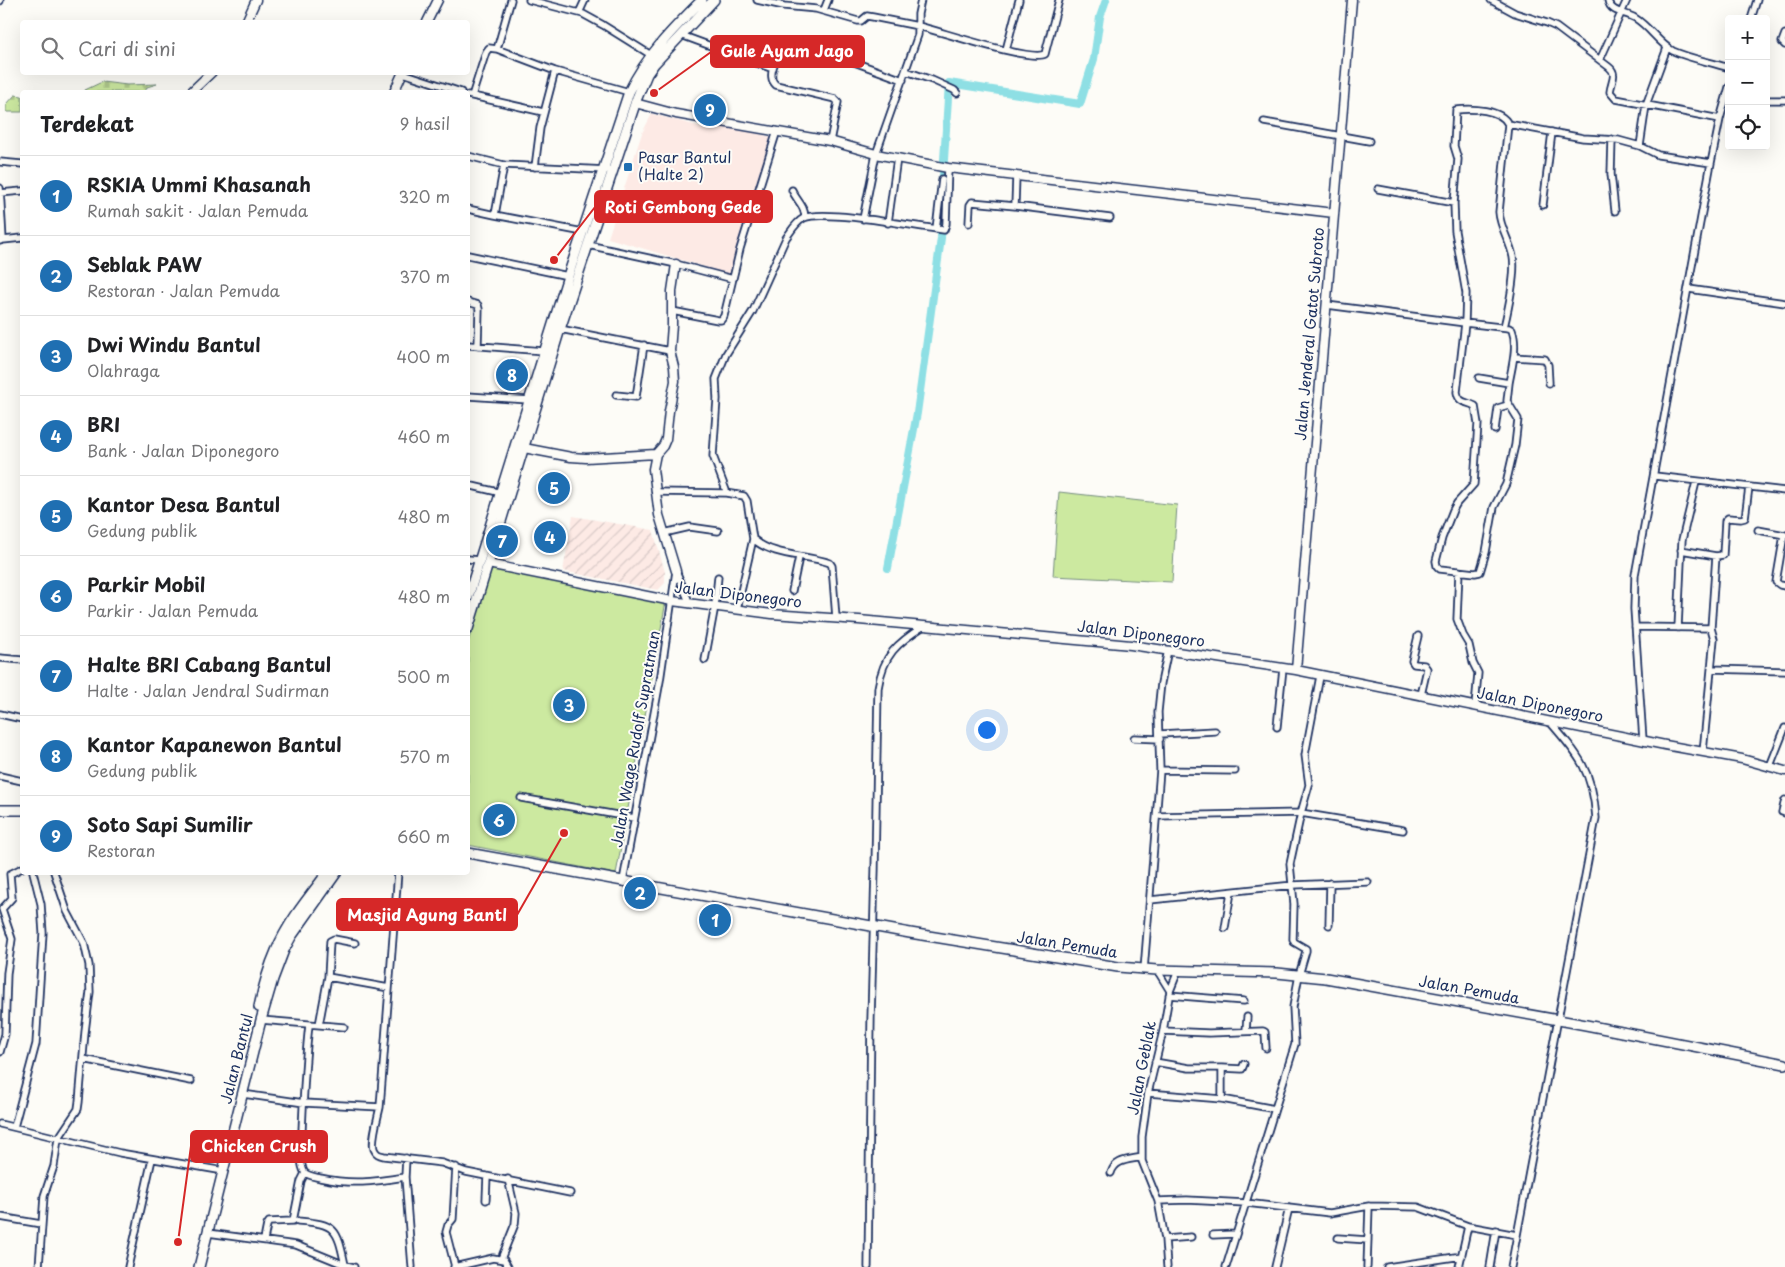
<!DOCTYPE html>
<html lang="id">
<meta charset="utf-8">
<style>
:root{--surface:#fff;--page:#f6f6f6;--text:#202124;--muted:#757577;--line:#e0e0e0;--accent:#1f6fb2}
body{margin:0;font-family:"Playpen Sans",sans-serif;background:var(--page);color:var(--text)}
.controls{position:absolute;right:15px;top:15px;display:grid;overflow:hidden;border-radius:5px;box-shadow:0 5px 20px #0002}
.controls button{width:45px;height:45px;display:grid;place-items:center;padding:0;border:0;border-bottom:1px solid var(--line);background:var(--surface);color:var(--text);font:25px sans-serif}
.you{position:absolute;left:986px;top:729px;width:18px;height:18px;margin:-12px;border:4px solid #fff;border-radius:50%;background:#1a73e8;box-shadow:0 0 0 8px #1a73e833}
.badge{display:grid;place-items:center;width:32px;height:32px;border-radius:50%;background:var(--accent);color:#fff;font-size:16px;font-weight:700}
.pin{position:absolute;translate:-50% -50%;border:2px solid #fff;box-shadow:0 1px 5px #0006}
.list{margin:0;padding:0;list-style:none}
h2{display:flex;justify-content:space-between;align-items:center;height:65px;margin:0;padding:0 20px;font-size:21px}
h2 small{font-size:16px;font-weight:400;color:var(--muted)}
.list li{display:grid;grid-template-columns:32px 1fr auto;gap:15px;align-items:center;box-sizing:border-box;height:80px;padding:0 20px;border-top:1px solid var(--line)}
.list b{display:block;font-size:19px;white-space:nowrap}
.list p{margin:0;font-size:16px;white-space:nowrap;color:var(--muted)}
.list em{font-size:16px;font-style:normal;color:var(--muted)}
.icon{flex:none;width:28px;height:28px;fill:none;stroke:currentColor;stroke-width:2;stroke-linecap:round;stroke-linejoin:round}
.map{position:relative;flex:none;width:1785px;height:1267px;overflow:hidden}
.search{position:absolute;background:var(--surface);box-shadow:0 5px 20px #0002;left:20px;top:20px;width:450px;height:55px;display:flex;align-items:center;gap:12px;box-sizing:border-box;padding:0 18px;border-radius:5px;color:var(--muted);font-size:19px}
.panel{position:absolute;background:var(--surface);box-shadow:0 5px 20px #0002;left:20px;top:90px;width:450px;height:785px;border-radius:5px}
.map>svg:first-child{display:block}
.built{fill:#fdeae5}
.industrial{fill:url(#industrial-furrows)}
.cemetery{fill:url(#cemetery-stones);stroke:#748c7f}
.green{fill:#cce9a0;stroke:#748c7f}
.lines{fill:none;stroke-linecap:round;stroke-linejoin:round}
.canal{stroke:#8edfe4;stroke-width:8}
.street-casing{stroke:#1b2f5e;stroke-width:9}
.secondary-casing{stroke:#1b2f5e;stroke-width:11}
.primary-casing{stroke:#1b2f5e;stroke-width:12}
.street{stroke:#fdfcf7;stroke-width:5.5}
.secondary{stroke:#fdfcf7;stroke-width:8}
.primary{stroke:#fdfcf7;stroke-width:9}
.poi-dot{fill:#1f6fb2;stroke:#fdfcf7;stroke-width:2}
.labels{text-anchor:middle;stroke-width:4;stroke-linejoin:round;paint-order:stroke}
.poi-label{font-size:15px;fill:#1b2f5e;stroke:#fdfcf7;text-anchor:start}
.street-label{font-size:15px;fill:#1b2f5e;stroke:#fdfcf7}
.leader{fill:none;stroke:#d62828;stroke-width:2}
.callout-dot{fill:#d62828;stroke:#fdfcf7;stroke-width:2}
.callout{fill:#d62828;stroke:#d62828;stroke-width:2}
.callout-label{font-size:16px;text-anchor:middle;font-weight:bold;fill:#fff}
</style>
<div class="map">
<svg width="1785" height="1267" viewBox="0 0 1785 1267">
<defs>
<pattern id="industrial-furrows" width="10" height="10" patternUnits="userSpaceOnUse" patternTransform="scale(1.25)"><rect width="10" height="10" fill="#fdeae5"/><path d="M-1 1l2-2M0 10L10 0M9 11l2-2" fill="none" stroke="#d8c9c7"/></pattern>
<pattern id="cemetery-stones" width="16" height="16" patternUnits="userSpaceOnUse" patternTransform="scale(1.25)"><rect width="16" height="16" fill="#cce9a0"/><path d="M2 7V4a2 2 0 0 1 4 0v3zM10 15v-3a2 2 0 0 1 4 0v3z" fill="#afc88c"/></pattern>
</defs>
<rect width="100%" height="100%" fill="#fdfcf7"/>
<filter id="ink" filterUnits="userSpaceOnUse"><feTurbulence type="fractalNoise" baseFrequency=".02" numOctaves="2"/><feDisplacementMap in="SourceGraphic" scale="10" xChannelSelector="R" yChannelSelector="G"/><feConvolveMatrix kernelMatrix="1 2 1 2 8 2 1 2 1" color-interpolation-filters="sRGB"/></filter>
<g filter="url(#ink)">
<path class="built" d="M652,114l61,16 2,-7 56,14 -39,138 -124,-37 34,-105z"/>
<path class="industrial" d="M573,516l80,14 12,42v11l-7,7 -95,-19z"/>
<path class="cemetery" d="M102,82l25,3 30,-1 -10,3 -2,5h-60v-2z
M15,95l7,1v16h-15v-8z"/>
<path class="green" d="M1059,492l118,13 -5,77 -119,-6z
M489,565l177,36 -50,273 -148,-29v-202z"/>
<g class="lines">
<path class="canal" d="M888,568l29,-155 24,-175 2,-63 6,-92 131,21 14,-45 6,-42 6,-17"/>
<defs>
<path id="street" d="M529,0l54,14 20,11 48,30
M757,0l27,6 32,3 42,12h3l6,-5 6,1c15,3 30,6 45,9 22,5 112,36 127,28l1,-4 13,-50
M1491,0l24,13 32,10 9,4 53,40c9,7 2,15 1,25l6,7 104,20
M1608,0c2,13 17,12 27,18 15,9 24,26 38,33 18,8 38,11 56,17
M0,1v-1
M824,10l4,-10
M579,13l6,-13
M1751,19l6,-19
M1785,34l-3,8 3,3
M681,35l92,34
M497,49l58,22 74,21
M1006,50l13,-50
M1600,60l27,-60
M906,71l26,9 22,10 3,3
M403,73l58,19
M468,95l75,17
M472,96l14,-44 3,-4 8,1 14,-49
M1766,100h19
M1264,122l105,19
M1612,139l-1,35 4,37
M830,141l8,-39 -3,-3 -59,-14c-2,-2 -4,-4 -4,-7 -2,-9 8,-29 16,-33 5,-2 12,-2 17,-1l98,36
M1640,146l6,-41 21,-57
M468,156l36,9 103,5
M0,162l22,2
M535,167l5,-39 15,-57
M1016,176l-1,30 95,12
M0,188l3,52 -3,1
M1378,189l76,14
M792,190c5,12 12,14 13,27
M0,193l22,-2
M1543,205l9,-73
M468,209l27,6 88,17
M495,215l9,-50
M863,219l13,-65 42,-119v-21l3,-14
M888,223l9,-65
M969,223l1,-18 2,-3 43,4
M936,229l6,-50
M3,240l19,-2
M588,245l88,19 57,15
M468,255l100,21
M1689,289l96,14
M468,302l10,3 1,4 -1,37
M1327,305l138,18 -8,69c2,12 9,9 18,14l3,18 -4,60 -17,19 -4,7 -11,28 -6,23 1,5 3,3 35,4 5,-1 6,-20 8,-45 12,-23 9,-39 3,-26 -11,-18 2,-18
M672,311l46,9h3l3,-4 16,-67 37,-118
M1504,327c4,-17 12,-54 9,-70 -3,-16 -13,-29 -14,-45l9,-88 75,14 35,2 22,6 18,9 53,8
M560,329l110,22
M468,345l76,6
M1514,357l31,2 3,6 1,18
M1479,378l30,5c3,-17 9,-37 3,-53l-3,-2 -44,-5 1,-30 -11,-62 -1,-28 4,-44 -4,-13 2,-36c15,-2 45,-1 52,14
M616,395l20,2 8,-52
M468,396l61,4
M1495,430l3,-22 10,-3
M1655,476l130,15
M468,485l34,8
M655,492l72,1 17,3 3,5 6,38c21,18 51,15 77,24l2,3 4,52
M727,493l-14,-37 4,-57 -1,-20 10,-25 27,-43 33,-73c5,-7 10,-16 18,-20 19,-9 115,9 140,12l2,-6 2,-56
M1758,530l27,5
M664,533l26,-6 28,4
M1784,535l-8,47 4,3 5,1
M1681,550l35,6 7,-1 2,-34 3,-3 13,1 4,-1 4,-31
M468,559l11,1
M1459,571l-2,48 6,16 6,10 4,18 5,10 -3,33
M677,573l13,31
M792,591l7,-34
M737,609l16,-70
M1635,627l76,1
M1678,628l4,-88 14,-58
M1418,636l-6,25 2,3 10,1 3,4 -6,26
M0,658l22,2
M705,660l10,-54 3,-29
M1711,669l74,2
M0,714l22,5
M1277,727l6,-59
M1160,734l55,-3
M1134,738l26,1
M1643,740l-9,-131 1,-34 76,-412 9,-44 9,-32
M1703,752l11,-113 -3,-11 5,-72
M1770,766l15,-38
M1160,770l75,1
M0,776l22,5
M521,798l113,20
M1785,800l-3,12 3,1
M1157,816l144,-3 102,17
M398,872l-18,235c-2,10 -9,33 -6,42 2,5 5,6 10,7l58,7 24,9 104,21
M623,881l37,-200 16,-110
M1150,900l143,-15 75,-3
M1329,925l1,-42
M1225,928l6,-36
M1144,970l16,-200 -2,-58 3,-29 7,-33
M1157,970l13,21
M328,977l61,11
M1169,995l75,6
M261,1020l83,7
M309,1025c-5,43 -6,86 -8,129 0,6 0,14 4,19 4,3 11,4 15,5 32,7 53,4 85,-1
M319,1025l9,-48 2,-36 4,-2 21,4
M1163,1031l46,2 54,-2 2,1 1,16
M1246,1031l1,-14
M0,1052l5,-18 2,-61 5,-34 -10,-30 10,-11 -2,-24 12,-6
M83,1059l108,22
M1155,1062l34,6h33v31
M1222,1068l20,1 2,-5
M1148,1093l74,6 53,10
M243,1094l61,9 76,4
M0,1124l120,29 98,17
M14,1127l22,-83 7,-111 -2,-29 -8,-32
M225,1142l76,12
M406,1158l-1,19 7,90
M1111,1173c4,-14 18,-13 31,-16
M486,1200l1,-24
M1158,1201l29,-1 59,3 84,10 39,-7 49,1 50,19 49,9
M0,1217l41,7
M298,1221c38,3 39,7 47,44
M208,1233l88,12 49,20 9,2
M1213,1235l22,-1
M1338,1238l30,2
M1165,1239l26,-2
M264,1240l3,-15 2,-3 24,-1 8,-40 4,-8
M501,1259l14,-35 1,-11 -8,-34
M39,1267l5,-71 10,-30 4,-27 20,-30 1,-7 6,-70 5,-40 -1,-27 -5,-22 -17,-32 -13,-39
M128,1267l24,-108
M454,1267l39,-9 11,2 4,7
M455,1267l-9,-35 2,-7 5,-6 3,-52
M868,1267l3,-249 4,-148 3,-182c5,-33 19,-45 46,-62
M1167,1267l-2,-28 -7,-38 -16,-40v-24l6,-44 15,-62 7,-40 8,-20
M1226,1267l69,-223 -2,-37 6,-32 7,-24v-2l-12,-7 -1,-3 1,-35 -4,-40 11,-51 8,-28 -4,-30 15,-79
M1275,1267l14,-59
M1367,1267l2,-61
M1387,1267l75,-11
M1459,1267l9,-41
M1490,1267l6,-37
M1511,1267l85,-449c-3,-46 -17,-63 -47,-97"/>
<path id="secondary" d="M246,22l10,-22
M427,22l11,-22
M191,92l21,-20
M394,92l9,-20
M635,103l41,11 154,27 46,13 72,14
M948,168l386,45
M524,448l47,9 15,1 70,-4
M488,564l184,37 100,13 87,6 272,25 165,25 369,75 77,14 43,12
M676,571l-17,-56 -6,-46 3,-15 7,-8 3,-7 3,-28 6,-30 -1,-14 -4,-16 2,-26v-34l4,-27
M1296,670l56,-670"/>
<path id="primary" d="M468,597l100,-321 61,-184c17,-36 45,-64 73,-92
M468,629l92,-300 77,-231 10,-24 7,-10 60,-64
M0,810h22
M468,853l442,80 208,34 39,3 120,3 49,5 260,47 199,39
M259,1007c4,-19 9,-38 17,-56 12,-29 33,-54 52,-79
M199,1267l62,-247 12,-41 11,-29 7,-13 46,-65"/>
</defs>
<use href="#street" class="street-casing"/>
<use href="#secondary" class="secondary-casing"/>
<use href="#primary" class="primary-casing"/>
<use href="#street" class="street"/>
<use href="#secondary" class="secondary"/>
<use href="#primary" class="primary"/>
</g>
</g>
<rect class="poi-dot" x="623" y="162" width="10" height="10" rx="2.5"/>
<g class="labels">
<g class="poi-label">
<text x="638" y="163">Pasar Bantul<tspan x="638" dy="17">(Halte 2)</tspan></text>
</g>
<g class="street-label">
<text transform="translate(1310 334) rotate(-85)" y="5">Jalan Jenderal Gatot Subroto</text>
<text transform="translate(738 595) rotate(7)" y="5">Jalan Diponegoro</text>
<text transform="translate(1141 634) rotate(7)" y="5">Jalan Diponegoro</text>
<text transform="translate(1540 705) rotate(11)" y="5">Jalan Diponegoro</text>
<text transform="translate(636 739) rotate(-80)" y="5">Jalan Wage Rudolf Supratman</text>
<text transform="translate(1067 945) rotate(9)" y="5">Jalan Pemuda</text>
<text transform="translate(1469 990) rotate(10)" y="5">Jalan Pemuda</text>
<text transform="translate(237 1059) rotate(-76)" y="5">Jalan Bantul</text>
<text transform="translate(1142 1068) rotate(-79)" y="5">Jalan Geblak</text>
</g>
</g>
<path class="leader" d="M654 93L711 52M554 260L595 207M564 833L517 915M178 1242L191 1146"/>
<g class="callout-dot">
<circle cx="654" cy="93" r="5"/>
<circle cx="554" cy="260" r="5"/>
<circle cx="564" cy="833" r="5"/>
<circle cx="178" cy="1242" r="5"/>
</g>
<g class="callout">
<rect x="711" y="36" width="153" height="31" rx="5"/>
<rect x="595" y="191" width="177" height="31" rx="5"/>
<rect x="337" y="899" width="180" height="31" rx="5"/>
<rect x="191" y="1131" width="136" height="31" rx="5"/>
</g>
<g class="callout-label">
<text x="787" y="57">Gule Ayam Jago</text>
<text x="683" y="213">Roti Gembong Gede</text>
<text x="427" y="921">Masjid Agung Bantl</text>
<text x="259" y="1152">Chicken Crush</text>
</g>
</svg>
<div class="controls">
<button>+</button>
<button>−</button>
<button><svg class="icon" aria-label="locate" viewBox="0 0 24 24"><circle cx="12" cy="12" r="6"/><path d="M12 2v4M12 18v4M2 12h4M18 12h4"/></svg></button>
</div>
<div class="you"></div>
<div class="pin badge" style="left:715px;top:920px">1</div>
<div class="pin badge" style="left:640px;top:893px">2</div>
<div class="pin badge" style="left:569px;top:705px">3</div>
<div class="pin badge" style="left:550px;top:537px">4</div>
<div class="pin badge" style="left:554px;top:488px">5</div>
<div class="pin badge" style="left:499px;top:820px">6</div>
<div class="pin badge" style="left:502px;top:541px">7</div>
<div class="pin badge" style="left:512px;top:375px">8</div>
<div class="pin badge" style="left:710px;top:110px">9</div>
<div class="search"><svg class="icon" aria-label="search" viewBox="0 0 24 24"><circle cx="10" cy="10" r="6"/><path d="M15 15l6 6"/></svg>Cari di sini</div>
<section class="panel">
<h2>Terdekat<small>9 hasil</small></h2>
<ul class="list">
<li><span class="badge">1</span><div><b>RSKIA Ummi Khasanah</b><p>Rumah sakit · Jalan Pemuda</p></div><em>320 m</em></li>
<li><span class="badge">2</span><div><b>Seblak PAW</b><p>Restoran · Jalan Pemuda</p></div><em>370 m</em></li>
<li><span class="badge">3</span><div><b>Dwi Windu Bantul</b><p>Olahraga</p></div><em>400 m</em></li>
<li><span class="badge">4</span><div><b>BRI</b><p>Bank · Jalan Diponegoro</p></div><em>460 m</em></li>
<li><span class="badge">5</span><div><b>Kantor Desa Bantul</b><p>Gedung publik</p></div><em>480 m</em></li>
<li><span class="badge">6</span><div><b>Parkir Mobil</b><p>Parkir · Jalan Pemuda</p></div><em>480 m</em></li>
<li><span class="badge">7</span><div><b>Halte BRI Cabang Bantul</b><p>Halte · Jalan Jendral Sudirman</p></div><em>500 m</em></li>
<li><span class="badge">8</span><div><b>Kantor Kapanewon Bantul</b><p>Gedung publik</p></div><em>570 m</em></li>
<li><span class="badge">9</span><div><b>Soto Sapi Sumilir</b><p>Restoran</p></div><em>660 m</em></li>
</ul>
</section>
</div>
